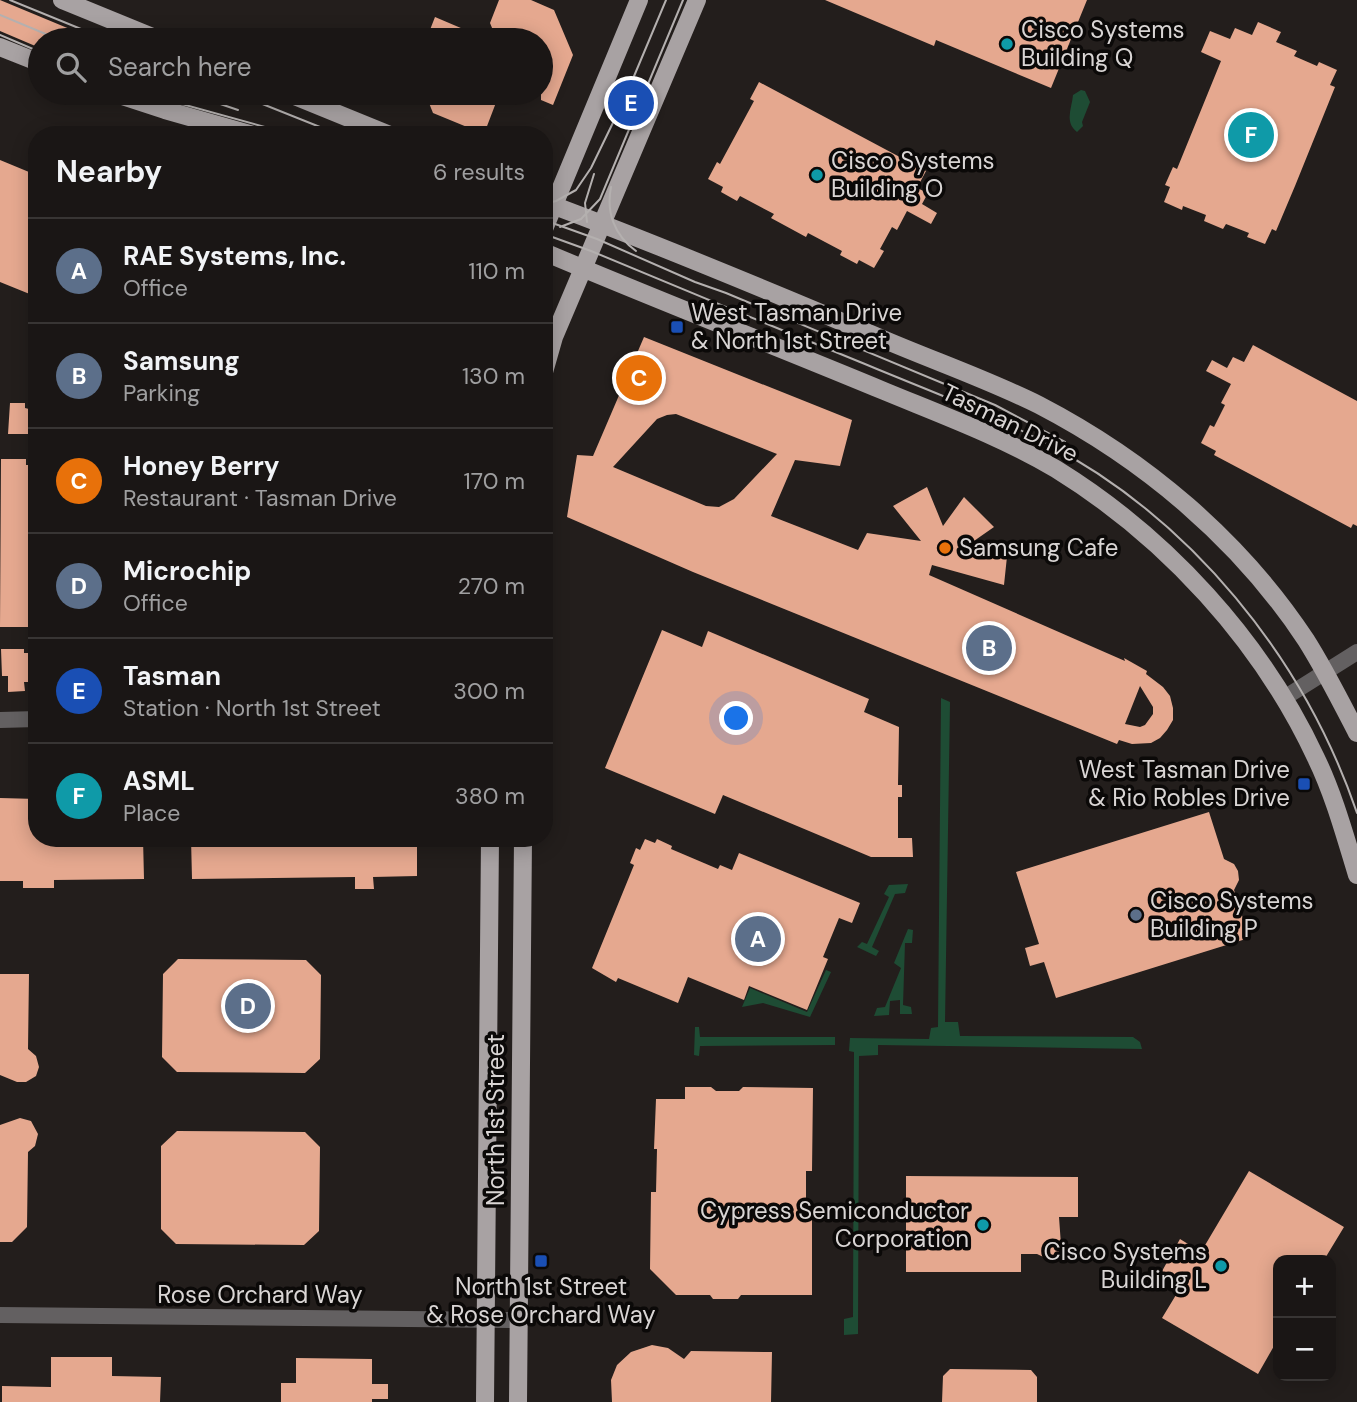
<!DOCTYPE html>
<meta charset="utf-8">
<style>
:root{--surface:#1a1615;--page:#231f1e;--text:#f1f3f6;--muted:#9f9fa0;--line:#383534;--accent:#75d25b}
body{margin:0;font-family:"DM Sans",sans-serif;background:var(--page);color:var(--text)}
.controls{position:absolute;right:21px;bottom:21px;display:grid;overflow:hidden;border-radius:14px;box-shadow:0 4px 18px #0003}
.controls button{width:63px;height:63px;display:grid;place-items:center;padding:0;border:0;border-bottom:2px solid var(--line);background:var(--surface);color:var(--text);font:35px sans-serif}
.you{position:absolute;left:737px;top:719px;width:24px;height:24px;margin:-18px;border:5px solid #fff;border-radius:50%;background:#1a73e8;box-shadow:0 0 0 10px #1a73e833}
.badge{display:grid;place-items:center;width:46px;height:46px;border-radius:50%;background:var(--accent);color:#fff;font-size:23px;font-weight:700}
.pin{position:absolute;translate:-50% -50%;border:4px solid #fff;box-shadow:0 2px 7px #0006}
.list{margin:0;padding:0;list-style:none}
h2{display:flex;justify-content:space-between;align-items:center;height:91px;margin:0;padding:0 28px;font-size:30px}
h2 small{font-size:23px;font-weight:400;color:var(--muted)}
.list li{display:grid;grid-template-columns:46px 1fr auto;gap:21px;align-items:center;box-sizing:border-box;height:105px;padding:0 28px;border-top:2px solid var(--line)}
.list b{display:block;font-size:26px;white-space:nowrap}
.list p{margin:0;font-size:23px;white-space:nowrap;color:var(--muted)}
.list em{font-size:23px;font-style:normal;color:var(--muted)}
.icon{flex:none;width:38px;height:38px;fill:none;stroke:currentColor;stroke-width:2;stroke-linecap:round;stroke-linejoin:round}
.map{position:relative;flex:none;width:1357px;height:1402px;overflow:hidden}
.search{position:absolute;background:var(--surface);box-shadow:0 4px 18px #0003;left:28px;top:28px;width:525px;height:77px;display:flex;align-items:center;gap:18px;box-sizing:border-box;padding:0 24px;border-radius:38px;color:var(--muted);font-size:26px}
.panel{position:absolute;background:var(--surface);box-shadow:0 4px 18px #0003;left:28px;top:126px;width:525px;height:721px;border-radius:28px}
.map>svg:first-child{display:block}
.green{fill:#1e4c34}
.building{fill:#e5a88f;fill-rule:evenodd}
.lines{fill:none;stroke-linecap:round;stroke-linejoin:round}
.minor{stroke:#636061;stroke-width:16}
.major{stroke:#a8a2a3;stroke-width:18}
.tram{stroke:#b4b0af;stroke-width:2}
.culture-dot{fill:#0f9aa8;stroke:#0b0908;stroke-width:2.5}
.transit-dot{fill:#1a4fb4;stroke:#0b0908;stroke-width:2.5}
.food-dot{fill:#e8710a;stroke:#0b0908;stroke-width:2.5}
.service-dot{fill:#5c6f8a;stroke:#0b0908;stroke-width:2.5}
.labels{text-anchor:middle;stroke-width:7;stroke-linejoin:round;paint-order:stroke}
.poi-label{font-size:24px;fill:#d9d5d4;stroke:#0b0908;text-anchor:start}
.street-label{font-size:24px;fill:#d9d5d4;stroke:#0b0908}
</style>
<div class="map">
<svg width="1357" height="1402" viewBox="0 0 1357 1402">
<rect width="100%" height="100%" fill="#231e1c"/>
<path class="green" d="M1081,90l4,1 5,11 -8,20 1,4 -6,6c-13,-10 -5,-24 -4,-37z
M941,698l9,4 -5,320h13l2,14 173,1 7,5 2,7 -264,-4v10l-19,1 -1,278 -14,1v-16l9,-2 1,-265 -5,-1 1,-13 79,1 2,-11 7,-1z
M908,884l-3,9 -10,1 -23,53 7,4 -3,5 -19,-9 5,-5 5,2 22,-47 -5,-3 5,-9z
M908,929l5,1 -1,13h-7l-2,62 8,2 1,7h-12v-14l-10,1 -1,14 -15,1 3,-8 8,-1 16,-39 -7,-5z
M826,970l5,2 -21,45 -47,-14 -21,4 8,-19 57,24z
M695,1027h4l1,10h135v8l-135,1 -1,10 -5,-1z"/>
<path class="building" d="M0,0l77,32 -3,8h-34v8l-40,-17z
M499,0h32l23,10 19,45 -20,50 -12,-5v-60h-44l-7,-17z
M825,0h262l-36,88 -115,-48 -2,6z
M435,17l54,23h-63z
M1258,22l23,10 -5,10 21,9 -3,5 23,10 2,-4 18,8 -7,15 5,2 -40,99 -19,45 -4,-2 -7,15 -18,-7 2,-4 -23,-9 -3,5 -19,-8 2,-6 -23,-9 -1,4 -18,-8 6,-15 -5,-2 8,-18 4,2 44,-108 -20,-9 9,-21 20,8 5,-11 17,7z
M759,82l167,89 -9,17 11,5 -6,11 15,9 -6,11 -24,-13 -10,19 -5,-3 -12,22 4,2 -10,17 -15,-8 -2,4 -17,-9 2,-4 -34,-18 -2,4 -35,-19 3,-4 -34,-18 -3,5 -16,-9 2,-5 -15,-8 9,-17 3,2 34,-63 -4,-2z
M425,93h69l3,7 -13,34 -51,-21z
M0,160l29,12 8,-4v129l-37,-15z
M644,337l208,83 -12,46 -45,-6 -24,56 87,34 9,-17 54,8 -28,-35 34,-19 16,39 21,-29 30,30 -33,23 47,-3 -4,38 -72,-20 -3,10 196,86 -1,-3 23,13 -1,3 17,13 7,9 3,12v12l-6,10 -7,8 -9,5 -19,1 -13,-4 -2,4 -424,-172 -126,-55 10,-62 16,1zM676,414l101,40 -43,45 -15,8 -13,-1 -93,-39 44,-48 10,-4zM1140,686l13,21v7l-8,11 -5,2 -15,-3z
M1253,345l104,56v125l-4,-2 -2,4 -43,-23 -94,-50 2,-4 -15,-8 9,-18 4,2 11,-22 -4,-2 10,-19 -25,-13 6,-11 15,8 6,-11 11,5z
M10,403h15v5l12,3v19h-6v4h-23z
M1,459h25v6h8l3,162h-37z
M662,630l40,17 6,-16 161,68 -5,13 35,15 -1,58h4v12h-4v41h14l1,19h-42l-148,-62 -8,19 -110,-46z
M1,649h23v4h13l-1,29h-12l1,9 -17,1v-16h-6z
M0,798l37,1v39h106l1,41 -90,1v8h-31v-7h-23z
M1209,812l15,47 10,5 4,7 1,9 -5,10 15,48 -193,60 -12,-36 -14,4 -5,-18 14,-4 -23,-72z
M191,838h226v38l-44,1 1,12h-19v-12l-163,2z
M645,839l10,4 2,-4 15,7 -1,3 47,20 2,-4 12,5 7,-17 121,50 -8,20 -13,-5 -16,39 5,2 -21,51 -58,-24 -5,14 -56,-23 -10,26 -60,-25 -2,4 -24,-14 42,-103 -4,-2 6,-15 4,2z
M178,959l128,1 15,15 -1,84 -15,14 -128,-1 -15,-15 1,-83z
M0,974h29l-1,75 8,7 3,11 -3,9 -10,6h-9l-17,-7z
M685,1087h26l5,4h23l4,-4 70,1 -1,83h-6v44h6v80h-71l-3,4h-25l-3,-4h-34l-26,-26 1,-77h5l1,-43h-3l2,-50h29z
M20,1118l11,3 7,13 -3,12 -7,6 -1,75 -15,15h-12v-117z
M177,1131l128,1 15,15 -1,84 -15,14 -128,-1 -15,-15v-83z
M1249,1171l95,56 -20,33h-46v79l-20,35 -96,-56 20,-33 -21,-12 19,-34 21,13z
M906,1176l172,1v40h-19l3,42 -12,1 -13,-6h-16v18h-115z
M652,1345l16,3 16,11 7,-8 81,1 -1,50h-159l-1,-22 6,-15 14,-13z
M51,1357h61v19l49,1 -1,25h-158v-16l49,1z
M296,1358l76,1v25h16v15h-16v3h-91v-19h15z
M950,1369l81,1 6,7v25h-95l1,-26z"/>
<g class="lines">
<path class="minor" d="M1284,698l73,-46
M0,720l37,-1
M0,1315l519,5"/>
<path class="major" d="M62,0l98,40
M0,47l40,16
M113,93l52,17 88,25
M287,93l103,42
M544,202c113,42 223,88 334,135 53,23 109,42 161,68 106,55 201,135 267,235 19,30 35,62 51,93
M544,229l95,-229
M544,252c113,48 227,92 340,139 58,24 118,46 172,78 110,68 205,171 260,289 18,37 29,78 41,117
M544,372l10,-35 143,-337
M485,1402l5,-564
M518,1402l5,-564"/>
<path class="tram" d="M10,0l98,40
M0,15l60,25
M0,35l40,17
M142,93l152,42
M188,93l50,17
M235,93l105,42
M611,187c-5,25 3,48 25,64
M544,204l12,-3 20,-11 15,-22 33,-68 42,-100
M544,220l53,19 98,43 31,11 269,112 70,37
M587,222l-2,-19 9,-29
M560,227l21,-8 19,-20 83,-199
M544,234l47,17c90,38 179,74 269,111 62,26 125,49 184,80 147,76 260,216 313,371"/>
</g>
<g class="culture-dot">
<circle cx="1007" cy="44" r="7"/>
<circle cx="817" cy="175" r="7"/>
<circle cx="983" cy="1225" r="7"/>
<circle cx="1221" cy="1266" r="7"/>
</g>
<g class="transit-dot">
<rect x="670" y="320" width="14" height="14" rx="3.5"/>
<rect x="1297" y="777" width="14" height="14" rx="3.5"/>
<rect x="534" y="1254" width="14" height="14" rx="3.5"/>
</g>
<circle class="food-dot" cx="945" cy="548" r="7"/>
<circle class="service-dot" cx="1136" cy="915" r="7"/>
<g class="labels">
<g class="poi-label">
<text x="1021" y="38">Cisco Systems<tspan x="1021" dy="28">Building Q</tspan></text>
<text x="831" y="169">Cisco Systems<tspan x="831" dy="28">Building O</tspan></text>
<text x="691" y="321">West Tasman Drive<tspan x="691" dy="28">&amp; North 1st Street</tspan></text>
<text x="959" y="556">Samsung Cafe</text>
<text x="1290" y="778" text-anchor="end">West Tasman Drive<tspan x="1290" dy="28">&amp; Rio Robles Drive</tspan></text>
<text x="1150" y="909">Cisco Systems<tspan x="1150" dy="28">Building P</tspan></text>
<text x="969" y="1219" text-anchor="end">Cypress Semiconductor<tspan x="969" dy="28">Corporation</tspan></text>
<text x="1207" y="1260" text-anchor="end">Cisco Systems<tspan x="1207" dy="28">Building L</tspan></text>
<text x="541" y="1295" text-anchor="middle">North 1st Street<tspan x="541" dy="28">&amp; Rose Orchard Way</tspan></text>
</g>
<g class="street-label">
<text transform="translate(1010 423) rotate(26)" y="8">Tasman Drive</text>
<text transform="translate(496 1120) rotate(-90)" y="8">North 1st Street</text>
<text x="260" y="1303">Rose Orchard Way</text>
</g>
</g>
</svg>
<div class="controls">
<button>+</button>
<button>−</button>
</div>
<div class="you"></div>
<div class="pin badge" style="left:758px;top:939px;background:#5c6f8a">A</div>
<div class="pin badge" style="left:989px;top:648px;background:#5c6f8a">B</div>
<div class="pin badge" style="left:639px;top:378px;background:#e8710a">C</div>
<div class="pin badge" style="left:248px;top:1006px;background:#5c6f8a">D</div>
<div class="pin badge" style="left:631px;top:103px;background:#1a4fb4">E</div>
<div class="pin badge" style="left:1251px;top:135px;background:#0f9aa8">F</div>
<div class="search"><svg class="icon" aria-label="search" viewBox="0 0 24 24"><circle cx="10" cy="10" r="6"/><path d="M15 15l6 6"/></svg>Search here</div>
<section class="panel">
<h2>Nearby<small>6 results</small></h2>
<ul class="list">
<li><span class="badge" style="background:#5c6f8a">A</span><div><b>RAE Systems, Inc.</b><p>Office</p></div><em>110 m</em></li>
<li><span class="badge" style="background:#5c6f8a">B</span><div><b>Samsung</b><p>Parking</p></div><em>130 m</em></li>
<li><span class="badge" style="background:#e8710a">C</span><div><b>Honey Berry</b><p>Restaurant · Tasman Drive</p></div><em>170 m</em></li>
<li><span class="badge" style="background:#5c6f8a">D</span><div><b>Microchip</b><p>Office</p></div><em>270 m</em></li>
<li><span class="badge" style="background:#1a4fb4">E</span><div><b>Tasman</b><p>Station · North 1st Street</p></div><em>300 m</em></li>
<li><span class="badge" style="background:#0f9aa8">F</span><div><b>ASML</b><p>Place</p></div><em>380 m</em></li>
</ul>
</section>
</div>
